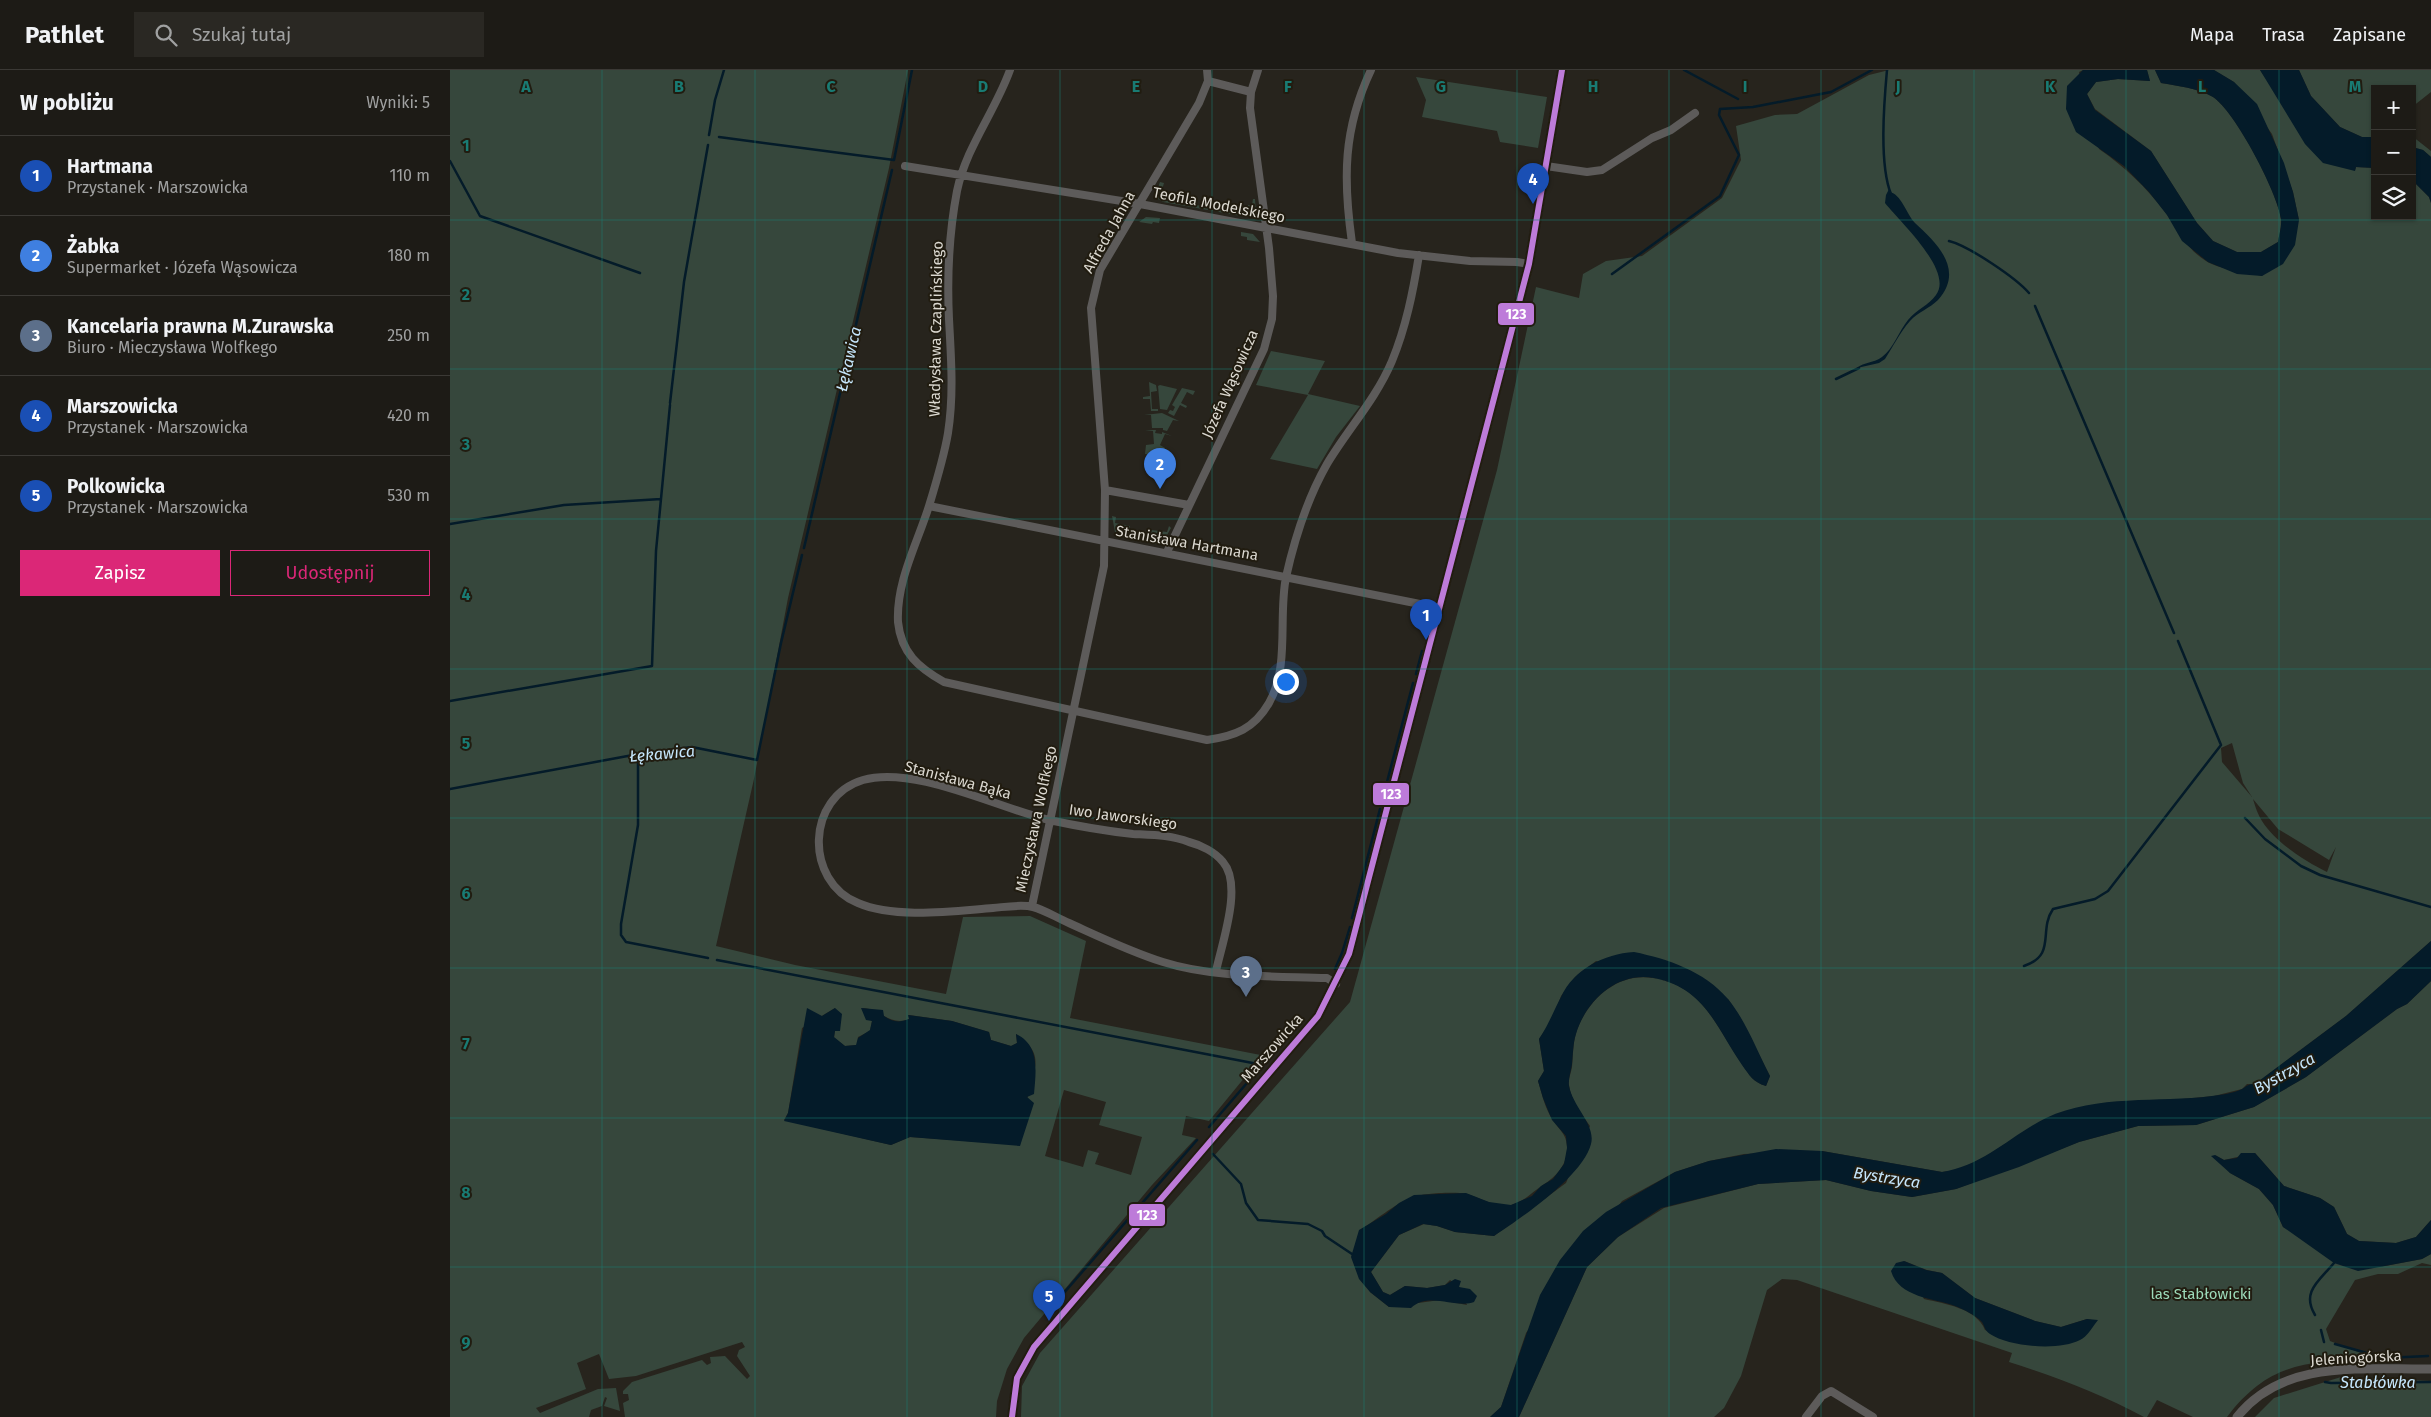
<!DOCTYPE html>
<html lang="pl">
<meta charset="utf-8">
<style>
:root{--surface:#1d1b16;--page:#2a2823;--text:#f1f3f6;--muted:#a0a1a1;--line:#3b3935;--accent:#db2777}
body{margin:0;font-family:"Fira Sans",sans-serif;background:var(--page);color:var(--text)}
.controls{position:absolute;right:15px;top:15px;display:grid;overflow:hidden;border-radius:0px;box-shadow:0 1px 4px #0004}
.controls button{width:45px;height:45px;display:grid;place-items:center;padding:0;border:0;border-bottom:1px solid var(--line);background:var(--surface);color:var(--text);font:25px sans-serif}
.you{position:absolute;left:835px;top:611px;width:18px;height:18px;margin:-12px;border:4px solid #fff;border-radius:50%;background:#1a73e8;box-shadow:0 0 0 8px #1a73e833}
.badge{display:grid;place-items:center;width:32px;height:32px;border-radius:50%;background:var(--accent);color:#fff;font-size:16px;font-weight:700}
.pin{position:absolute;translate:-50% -41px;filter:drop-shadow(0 1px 2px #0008)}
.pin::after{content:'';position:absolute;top:26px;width:18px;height:15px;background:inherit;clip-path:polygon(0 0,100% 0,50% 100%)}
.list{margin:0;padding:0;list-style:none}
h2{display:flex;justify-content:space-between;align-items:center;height:65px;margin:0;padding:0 20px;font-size:21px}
h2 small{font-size:16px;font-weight:400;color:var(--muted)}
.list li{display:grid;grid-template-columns:32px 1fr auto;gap:15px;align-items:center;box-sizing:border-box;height:80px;padding:0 20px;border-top:1px solid var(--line)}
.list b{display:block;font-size:19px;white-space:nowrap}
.list p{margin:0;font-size:16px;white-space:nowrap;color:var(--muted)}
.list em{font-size:16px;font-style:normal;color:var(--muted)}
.actions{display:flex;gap:10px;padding:15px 20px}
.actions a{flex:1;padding:11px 0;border:1px solid var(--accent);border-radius:0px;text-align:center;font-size:18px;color:var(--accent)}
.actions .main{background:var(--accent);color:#fff}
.icon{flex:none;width:28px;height:28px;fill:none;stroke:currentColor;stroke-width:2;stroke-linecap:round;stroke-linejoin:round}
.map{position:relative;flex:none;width:1981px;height:1347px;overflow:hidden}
header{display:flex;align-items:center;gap:30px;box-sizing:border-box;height:70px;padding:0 25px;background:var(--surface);border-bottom:1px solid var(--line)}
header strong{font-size:24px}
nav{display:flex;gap:28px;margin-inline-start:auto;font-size:18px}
.search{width:350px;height:45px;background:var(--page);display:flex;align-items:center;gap:12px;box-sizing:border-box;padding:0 18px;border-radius:0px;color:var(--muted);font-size:19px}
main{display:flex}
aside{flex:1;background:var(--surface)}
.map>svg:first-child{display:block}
.green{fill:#36473c;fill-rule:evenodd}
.water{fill:#041b29}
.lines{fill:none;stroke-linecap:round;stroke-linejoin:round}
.stream{stroke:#041b29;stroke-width:2.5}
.minor{stroke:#5d5b5a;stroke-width:8}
.tertiary{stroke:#5d5b5a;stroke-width:9}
.bus-1-casing{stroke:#211c10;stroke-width:10}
.bus-1{stroke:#bd7bd9;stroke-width:6}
.grid{fill:none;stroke:#197b73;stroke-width:1;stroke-opacity:0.55}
.labels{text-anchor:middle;stroke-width:4;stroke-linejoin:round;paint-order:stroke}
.street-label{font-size:15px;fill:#dbd8d0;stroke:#211c10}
.park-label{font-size:15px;fill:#9cd9b8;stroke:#211c10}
.water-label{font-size:16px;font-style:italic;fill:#c5e6fc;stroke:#211c10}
.grid-label{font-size:16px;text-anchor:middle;font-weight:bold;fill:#197b73;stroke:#211c10;stroke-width:4;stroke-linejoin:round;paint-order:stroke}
.line-badge{stroke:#211c10;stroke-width:2}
.badge-label{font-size:14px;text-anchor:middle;font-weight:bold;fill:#fff}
</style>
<header>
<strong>Pathlet</strong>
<div class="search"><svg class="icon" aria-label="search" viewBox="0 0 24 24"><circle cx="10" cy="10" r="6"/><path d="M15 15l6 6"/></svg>Szukaj tutaj</div>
<nav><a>Mapa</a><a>Trasa</a><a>Zapisane</a></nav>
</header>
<main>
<aside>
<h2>W pobliżu<small>Wyniki: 5</small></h2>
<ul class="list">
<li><span class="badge" style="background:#1a4fb4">1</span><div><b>Hartmana</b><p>Przystanek · Marszowicka</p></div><em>110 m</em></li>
<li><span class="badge" style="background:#3f7fe0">2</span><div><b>Żabka</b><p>Supermarket · Józefa Wąsowicza</p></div><em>180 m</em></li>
<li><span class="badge" style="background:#5c6f8a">3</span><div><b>Kancelaria prawna M.Zurawska</b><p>Biuro · Mieczysława Wolfkego</p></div><em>250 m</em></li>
<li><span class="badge" style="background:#1a4fb4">4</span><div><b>Marszowicka</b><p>Przystanek · Marszowicka</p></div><em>420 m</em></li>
<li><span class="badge" style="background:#1a4fb4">5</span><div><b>Polkowicka</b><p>Przystanek · Marszowicka</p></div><em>530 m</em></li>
</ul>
<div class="actions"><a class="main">Zapisz</a><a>Udostępnij</a></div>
</aside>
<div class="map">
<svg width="1981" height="1347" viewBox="0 0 1981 1347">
<rect width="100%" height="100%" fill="#27241d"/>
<path class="green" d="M0,0h458l-19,98 -101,430 -34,181 -38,167 79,19 151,29 17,-77 67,-1 56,25 -16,77 201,39 -8,10 -9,-1 -45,55 -23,-5 -4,19 14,3 -44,47 -128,153 -17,31 -10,32 -1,16h-371l-2,-14 6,-3 -1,-6h-5v-3l9,-9 70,-22 5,5 4,-2 -1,-6 15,-1 22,23 3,-3 -13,-20 2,-6 6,-3 -3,-5 -106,34 -27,3 -10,-25 -22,9 9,26 -50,19 4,5 58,-24 18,-1 4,23 -16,-5 3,-8 -2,-1 -3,9 -11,4 -2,7h-139zM385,938l5,23 -5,-1 -1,8 11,8 12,-1 1,-8 12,-6 2,-10 -10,-13c18,0 28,19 47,11v-4l43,6 37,11 2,8 20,6 6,-3 -1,-9c30,21 18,33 12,62 -3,15 -5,33 -8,49l-110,-8 -19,8 -107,-25 4,-7 14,-85zM614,1020l42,12 -7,23 43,12 -11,38 -36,-11 4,-11 -11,-3 -5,17 -38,-11z
M1439,0h194l-4,2 20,77c26,18 47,38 66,63 15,19 19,35 41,49 12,8 41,11 56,15l37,-56 -6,-28 -21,-58 -38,-52 -20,-12h46l17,25 78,75 1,-3 19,1v48h37v-36l17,17 2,6v738l-85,75 -91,68h-8l-5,5 -28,7 -42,4 -156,37 -31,20 -27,13 -16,2 -120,-21 -78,3 -35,7 -34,11 -53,29 -96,132 -25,74 -11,10h-469l1,-31 18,-33 310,-351 147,-532 39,-183 43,11 4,-24 23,-13 36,-5 80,-58 19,-38 -5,-34 39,-11 22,-1 72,-39zM1782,673l11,40 9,14 -30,-35 -1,-14zM1803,729l25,30 51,31 7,-13 -9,25c-22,-11 -51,-29 -65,-51 -4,-6 -7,-15 -9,-22zM1146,891l132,38 13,20 29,57 -4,10c-13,-4 -16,-10 -24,-22 -26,-37 -39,-79 -89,-86 -36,-6 -66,22 -77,55 -3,10 -3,23 -4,34 -1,6 -4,13 -3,18 2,16 12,28 21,41l-24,57 -72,53 -39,-4 -18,-6 -13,-2 -25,11 -28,37 12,20 7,3 15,-9 22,2 18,-3 5,-5 9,7 8,18 -27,-5 -51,7 -19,-15 -11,-61c22,-14 43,-35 70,-37 9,-1 29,-2 38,0 14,4 28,14 44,11 13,-3 21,-13 32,-20 14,-9 25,-21 24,-39 -1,-13 -8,-16 -14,-26 -8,-11 -11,-26 -15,-39l6,-10 -5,-32 14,-21 8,-22 14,-19z
M1697,0h8l6,13c17,3 37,5 52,14 22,14 65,96 68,122 1,7 -2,16 -3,23l-17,10h-24l-24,-11 -16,-18 -46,-72 -56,-42 -8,-15 9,-12 22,-3 32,2z
M1849,0h132v22l-19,15v-18h-37v48h-13l-22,-10 -29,-31z
M966,7l131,20 -9,51 -38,-6 -3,-11 -75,-14 4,-17z
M1962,66l19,15v6l-8,-7 -11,-3z
M710,112l4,1 -2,7 5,1 -2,9 81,13 2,-8h4l1,-6h2l1,16 -9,2 -84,-15 -5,-3 -2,-6z
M696,147l14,1 -1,5 -6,-1 -1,2 -13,-2z
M791,162l12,2 7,8 -13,-2v-3l-6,-1z
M821,281l54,10 -17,33 52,12 -24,31 -19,32 -47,-10 38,-64 -52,-10z
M699,312l7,3 1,6 -6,1 1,17h6v2h-7l-1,-12h-7v-2l7,-1z
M710,315l17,4 -10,21 -7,-1 -2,-23z
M732,318l13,3 -2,4 -6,-3 -6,11 6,3 -1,2 -6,-3 -6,11 -6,-3 2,-3 3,1 2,-4 -3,-2z
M712,343l17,8 -6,-1 -6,11 -4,-1v-2h-11l-1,-13h-7z
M695,360h11l-1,3 7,1v-2l10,4 -7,-2 -5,11 5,3 -1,9 -19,-3 1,-9 8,-1 -1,-13z
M662,446l4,1 -1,6 15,3 -1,9 9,2v4l-16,-4 -7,-5z
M719,456l2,2 -8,14 -7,2 -17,-3 1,-4 9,2 2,-9 16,2z
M1981,911v239l-15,17 -20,6 -37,-2 -12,-7 -13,-27 -14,-9 -36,-12 -29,-33 -31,7 -9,-5 15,18 29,16 14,16 10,22 97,40 42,-8 9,-5v11l-9,-2 -24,11h-20l-23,6 -29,49 4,12 39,15 1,3c-64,3 -101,3 -143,58h-34l-36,-17 -10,17h-3c-43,-23 -88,-40 -135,-55l3,-9 -215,-73 -15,-1 -15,11 -26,86 -17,32 -10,9h-195l68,-150 31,-30 46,-29 94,-24 68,-4 45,11 41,6 44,-8 123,-47 59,-16 58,-1 58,-18 52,-30 91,-68 10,-5zM1454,1191l23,9 15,3 33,25 60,23 26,6 26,-8 10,2 -81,21 -31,-12c-9,-22 -40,-26 -61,-31z
M1891,1307l90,4v36h-176l19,-19z"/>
<path class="water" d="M1633,0h64l3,11 -32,-2 -22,3 -9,12 8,16 56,41 46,72 16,18 24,11h24l17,-10c1,-7 4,-16 3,-23 -3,-25 -46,-108 -68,-122 -15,-9 -35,-11 -52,-14l-6,-13h59l20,12 23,22 27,59 9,29 6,28 -4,25 -12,19 -21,12 -25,-2 -29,-12 -26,-21 -15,-26 -18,-23 -25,-26 -48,-34 -10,-23 1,-23z
M1810,0h39l12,26 29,31 22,10h13v31l-19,-1 -1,4 -32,-8 -18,-19z
M1962,77l11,3 8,7v46l-2,-6 -17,-17z
M1439,119v3c12,1 18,23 26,31 22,20 50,47 23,77 -8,8 -20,12 -28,21 -10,11 -17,26 -25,38l-6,4 -22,5c7,-6 17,-5 25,-11 11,-8 17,-26 26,-37 8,-10 21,-15 28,-25 18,-24 -36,-73 -51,-92l1,-8z
M1981,871v40l-24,23 -10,5 -91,68 -52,30 -58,18 -58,1 -59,16 -60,25 -63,22 -44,8 -41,-6 -45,-11 -68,4 -97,24 -43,29 -31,30 -68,150h-29l11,-10 39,-112 20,-35 23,-29 23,-19 69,-40 34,-11 67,-12 46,2 120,21c41,-6 68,-36 104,-54 51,-24 112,-15 166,-22 9,-1 22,-3 30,-7 5,-3 6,-5 13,-5l91,-68z
M1184,882c34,7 70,19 94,47 18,22 29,52 42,77l-4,10c-13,-4 -16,-10 -24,-21 -26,-38 -37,-77 -88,-87 -36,-7 -68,22 -78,56 -3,9 -3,20 -4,30 -1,7 -4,15 -3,22 4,21 27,39 22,58 -8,32 -71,75 -97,92l-39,-4 -18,-6 -14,-2 -24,11 -28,37 12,20 7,3 15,-9 22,2 18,-3 10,-6 6,2 -2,6 11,2 7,7 -3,6c-17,7 -46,-11 -63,6l-22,-1 -19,-15 -11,-13 -8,-22 8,-27 27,-16 13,-11 15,-8 52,-2 23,9 22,3 21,-9 9,-10 12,-7 11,-15 3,-16 -1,-12 -14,-16 -9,-22 -5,-17 6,-10 -5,-32c10,-15 14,-27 22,-42 13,-28 43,-43 73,-45z
M357,938l15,8 13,-8 7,6 -2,17h-5l-1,6 11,9 11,-1 2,-7 12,-8 2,-9 -6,-1 -5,-12 22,2 1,6c8,6 15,7 25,3l-1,-4 44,6 37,11 2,8 20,6 6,-3 -1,-9c24,11 20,37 18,60l-7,3 7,6 -14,43 -110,-9 -19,8 -107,-24 4,-8z
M1791,1083h14l29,33 36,12 14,9 13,27 12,7 37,2 20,-6 15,-17v34l-9,5 -64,12 -24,-8 -51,-36 -10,-22 -14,-16 -29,-16 -19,-17 4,-1 9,5 13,-2z
M1454,1191l22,9 16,3 33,25 60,23 26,6 26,-8 11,1c-5,6 -11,17 -18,20 -21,11 -70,7 -90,-6 -5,-3 -5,-7 -8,-12 -5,-6 -19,-13 -27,-16 -21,-8 -56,-8 -64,-35l5,-8z"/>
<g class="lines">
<path class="stream" d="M1234,0l54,29
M1437,0c-3,33 -8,94 4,124
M259,65l6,-35 9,-30
M269,67l175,23 18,-90
M0,91l30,55 160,57
M1499,171c20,5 67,37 80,52
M1162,204l108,-78 19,-41 -20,-40 1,-6 33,-2 78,-15 41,-22
M1585,236l139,327
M1386,309l23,-11
M220,333l14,-121 24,-137
M0,454l114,-19 97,-6
M354,478l88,-378
M966,604l6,-23
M0,631l202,-35 4,-115 14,-146
M188,685v70l-17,99v11l5,7 82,16
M0,719l183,-34 59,-8 65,13 24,-117 21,-88
M932,731l31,-118
M1795,748l20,21 36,27 19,9 111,32
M902,848l28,-109
M267,890l546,105
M1574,896c33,-11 14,-35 29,-57l42,-10 13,-8 113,-146 -43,-104
M885,899l7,-16 8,-26
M759,1057l44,-51
M763,1084l28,30 5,19 12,17 50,4 14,7 3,5 27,18
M606,1232l141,-162
M1865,1245c-14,-23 4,-34 19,-52
M1871,1260l3,12
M1885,1274l39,11
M1934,1288l44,-2
M1875,1312l6,1 100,-1"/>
<path class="minor" d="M560,0c-15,42 -44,77 -53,121 -8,42 -10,86 -8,128 2,39 5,75 -1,114 -4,24 -12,50 -19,73 -12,38 -33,76 -31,116 3,31 21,46 46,60l263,58c28,-4 47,-11 62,-37 21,-37 9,-86 17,-126 9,-40 21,-78 41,-113 21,-35 49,-65 65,-103 14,-34 21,-69 27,-106
M758,11l43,11
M455,96l235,38 258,49 72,8 47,1 12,2
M1096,96l41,6 15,-2 50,-32 19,-8 24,-17
M902,173c-9,-64 -9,-114 19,-173
M655,420l84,15
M479,436l511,102
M717,482l97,-203 8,-30 1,-23 -4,-48 -19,-140 1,-16 7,-22
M582,836l72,-340 1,-76 -14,-182 9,-38 99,-167 9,-22 -1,-11
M766,901c6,-28 27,-86 7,-109 -8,-10 -22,-17 -34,-20 -18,-7 -36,-7 -56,-8 -27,-3 -56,-8 -84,-14 -51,-12 -135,-55 -186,-40 -57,17 -59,101 -5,123 37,16 95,8 135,5 12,-1 28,-4 40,-1 12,3 24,11 36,16 31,14 62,29 94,39 50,16 111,14 164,16l9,6
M1356,1347l16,-21 9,-5 42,26"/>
<path class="tertiary" d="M562,1347l5,-39 17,-31 284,-331 31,-62 180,-690 33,-194
M1787,1347c47,-59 127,-47 194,-48"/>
<defs>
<path id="bus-1" d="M562,1347l5,-39 17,-31 284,-331 31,-62 180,-690 33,-194"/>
</defs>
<use href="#bus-1" class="bus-1-casing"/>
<use href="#bus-1" class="bus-1"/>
</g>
<path class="grid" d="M152,0v1347M305,0v1347M457,0v1347M610,0v1347M762,0v1347M914,0v1347M1067,0v1347M1219,0v1347M1371,0v1347M1524,0v1347M1676,0v1347M1829,0v1347M0,150h1981M0,299h1981M0,449h1981M0,599h1981M0,748h1981M0,898h1981M0,1048h1981M0,1197h1981"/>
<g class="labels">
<g class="street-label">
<text transform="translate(769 135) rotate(11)" y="5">Teofila Modelskiego</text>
<text transform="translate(659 162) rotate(-61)" y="5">Alfreda Jahna</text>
<text transform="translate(486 259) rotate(-89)" y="5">Władysława Czaplińskiego</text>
<text transform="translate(780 314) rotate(-66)" y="5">Józefa Wąsowicza</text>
<text transform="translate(737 473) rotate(10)" y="5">Stanisława Hartmana</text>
<text transform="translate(508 710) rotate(15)" y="5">Stanisława Bąka</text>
<text transform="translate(673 747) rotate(8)" y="5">Iwo Jaworskiego</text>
<text transform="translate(586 749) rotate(-78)" y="5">Mieczysława Wolfkego</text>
<text transform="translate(822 978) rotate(-49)" y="5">Marszowicka</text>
<text transform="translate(1906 1288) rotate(-3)" y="5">Jeleniogórska</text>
</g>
<g class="park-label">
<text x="1751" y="1229">las Stabłowicki</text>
</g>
<g class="water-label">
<text transform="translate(398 289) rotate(-77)" y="6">Łękawica</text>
<text transform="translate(212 683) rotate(-5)" y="6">Łękawica</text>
<text transform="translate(1834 1003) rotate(-29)" y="6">Bystrzyca</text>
<text transform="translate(1437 1107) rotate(9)" y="6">Bystrzyca</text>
<text x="1928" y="1318">Stabłówka</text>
</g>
</g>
<g class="grid-label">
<text x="76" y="22">A</text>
<text x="229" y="22">B</text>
<text x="381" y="22">C</text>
<text x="533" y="22">D</text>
<text x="686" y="22">E</text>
<text x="838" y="22">F</text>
<text x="991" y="22">G</text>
<text x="1143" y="22">H</text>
<text x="1295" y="22">I</text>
<text x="1448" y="22">J</text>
<text x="1600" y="22">K</text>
<text x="1752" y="22">L</text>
<text x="1905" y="22">M</text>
<text x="16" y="81">1</text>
<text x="16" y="230">2</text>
<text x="16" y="380">3</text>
<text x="16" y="530">4</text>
<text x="16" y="679">5</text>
<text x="16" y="829">6</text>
<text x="16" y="979">7</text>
<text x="16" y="1128">8</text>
<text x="16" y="1278">9</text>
</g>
<g class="line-badge">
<rect x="1047" y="232" width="38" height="24" rx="5" fill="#bd7bd9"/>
<rect x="922" y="712" width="38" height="24" rx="5" fill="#bd7bd9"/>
<rect x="678" y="1133" width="38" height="24" rx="5" fill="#bd7bd9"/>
</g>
<g class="badge-label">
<text x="1066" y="249">123</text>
<text x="941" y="729">123</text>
<text x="697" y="1150">123</text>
</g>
</svg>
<div class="controls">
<button>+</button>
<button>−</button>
<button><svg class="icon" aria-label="layers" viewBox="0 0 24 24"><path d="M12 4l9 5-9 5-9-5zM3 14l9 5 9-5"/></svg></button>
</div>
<div class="you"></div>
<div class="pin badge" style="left:976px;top:570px;background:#1a4fb4">1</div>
<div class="pin badge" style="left:710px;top:419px;background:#3f7fe0">2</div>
<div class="pin badge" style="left:796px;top:927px;background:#5c6f8a">3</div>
<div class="pin badge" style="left:1083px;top:134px;background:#1a4fb4">4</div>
<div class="pin badge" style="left:599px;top:1251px;background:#1a4fb4">5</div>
</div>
</main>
